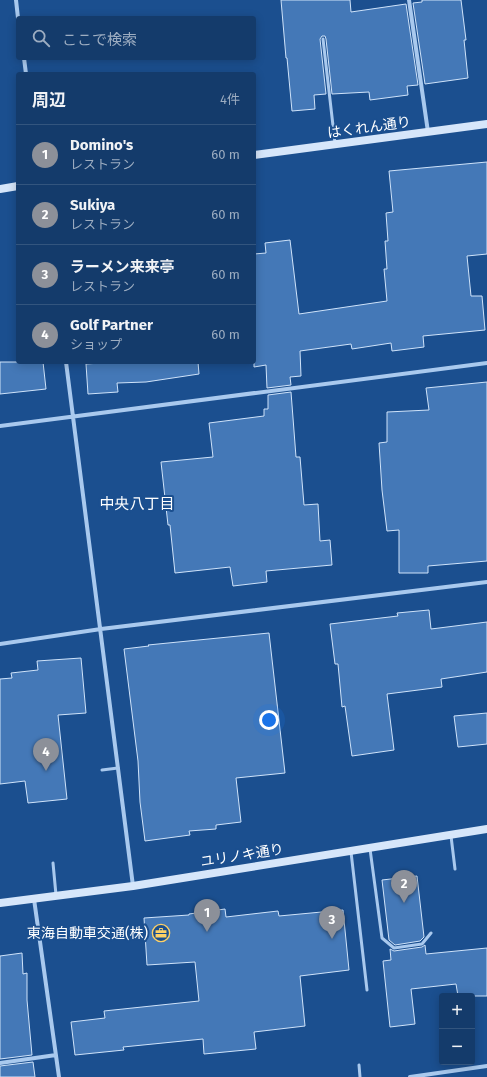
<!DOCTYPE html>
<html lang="ja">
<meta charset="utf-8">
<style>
:root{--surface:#143b6b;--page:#1d4271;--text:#f1f3f6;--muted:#9dadc1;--line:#33557e;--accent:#8c9099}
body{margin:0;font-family:"Fira Sans","Noto Sans JP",sans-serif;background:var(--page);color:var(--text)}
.controls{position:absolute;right:12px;bottom:12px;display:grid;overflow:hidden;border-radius:4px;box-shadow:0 2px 10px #0003}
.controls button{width:36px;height:36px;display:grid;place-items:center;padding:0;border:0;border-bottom:1px solid var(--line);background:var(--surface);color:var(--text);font:20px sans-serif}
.you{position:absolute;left:269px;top:720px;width:14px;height:14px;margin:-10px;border:3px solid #fff;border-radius:50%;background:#1a73e8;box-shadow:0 0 0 6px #1a73e833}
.badge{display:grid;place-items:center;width:26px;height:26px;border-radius:50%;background:var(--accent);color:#fff;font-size:13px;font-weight:700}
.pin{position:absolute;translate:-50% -33px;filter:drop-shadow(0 1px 2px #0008)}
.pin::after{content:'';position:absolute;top:21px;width:14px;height:12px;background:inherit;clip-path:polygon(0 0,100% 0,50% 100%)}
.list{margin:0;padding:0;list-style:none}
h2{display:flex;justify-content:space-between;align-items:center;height:52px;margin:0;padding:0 16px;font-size:17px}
h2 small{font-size:13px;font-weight:400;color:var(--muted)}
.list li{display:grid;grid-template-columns:26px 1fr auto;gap:12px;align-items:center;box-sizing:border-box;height:60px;padding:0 16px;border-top:1px solid var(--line)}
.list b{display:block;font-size:15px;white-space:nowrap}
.list p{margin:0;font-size:13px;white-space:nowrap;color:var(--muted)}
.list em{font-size:13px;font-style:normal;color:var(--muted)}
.icon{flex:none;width:22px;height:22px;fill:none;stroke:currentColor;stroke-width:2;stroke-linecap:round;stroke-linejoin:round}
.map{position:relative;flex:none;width:487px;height:1077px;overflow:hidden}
.search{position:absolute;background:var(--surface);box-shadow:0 2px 10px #0003;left:16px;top:16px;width:240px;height:44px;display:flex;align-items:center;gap:10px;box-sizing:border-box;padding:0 14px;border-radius:4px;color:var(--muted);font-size:15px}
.panel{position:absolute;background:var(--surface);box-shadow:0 2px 10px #0003;left:16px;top:72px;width:240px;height:292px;border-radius:4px}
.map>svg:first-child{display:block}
.building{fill:#4478b7;stroke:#cfe3fa}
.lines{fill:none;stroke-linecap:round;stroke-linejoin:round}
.lane{stroke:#a9c9ee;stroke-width:3}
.street{stroke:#a9c9ee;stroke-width:4}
.secondary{stroke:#d6e6fa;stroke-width:8}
.labels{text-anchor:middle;stroke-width:4;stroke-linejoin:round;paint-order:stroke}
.street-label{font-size:14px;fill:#fff;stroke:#1b4f8f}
.poi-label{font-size:14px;fill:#fff;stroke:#1b4f8f;text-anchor:end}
.neighbourhood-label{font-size:15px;fill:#fff;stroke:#1b4f8f}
</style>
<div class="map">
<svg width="487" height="1077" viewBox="0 0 487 1077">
<rect width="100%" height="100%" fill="#1b4f8f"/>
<path class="building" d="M281,0h69l1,12 55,-8 12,81 -11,1 1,9 -38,5 -1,-8 -37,2 -6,-55 -1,-3h-3l-2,3 6,55 -12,1 1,14 -23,2 -5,-53h-1z
M422,0h39l5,40h-2l4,38 -43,6 -12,-81 9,-1z
M487,162v92l-20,2 4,40h11l3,34 -62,6 1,11 -32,4 -1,-8 -39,6 -1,-5 -51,7 1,25 -11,1 1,8 -24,3 -1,-23 -12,2v-113l12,-1 -1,-10 25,-3 9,74 88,-13 -3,-32h3l-2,-28h3l-2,-28 7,-1 -4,-41z
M0,362h43l3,27 -46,5z
M115,362h83l1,12 -53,8 -29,1 1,9 -30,2 -2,-30z
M487,382v179l-59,5v7h-29v-43l-12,1 -5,-41 -3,-47 8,-1v-30l42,-2 -3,-22z
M291,392l5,65h4l4,48 14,-1 2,37 10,-1 2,25 -66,6 1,11 -34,4 -3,-19 -55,6 -5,-48h-2l-7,-63 52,-5 -4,-34 55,-7v-7h4v-14z
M429,610l2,19 56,-7v50l-46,7 1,8 -55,7 7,56 -42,6 -7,-50 -3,1 -4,-43h-3l-5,-40 68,-8 -1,-3z
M269,633l16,140 -49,5 5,44 -25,3v4l-27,2 1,4 -45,6 -5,-39 -2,-41 -14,-112 25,-3 -1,-1z
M81,658l5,55 -28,2 9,84 -39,4 -3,-22 -25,3v-105l12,-1 -1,-5 27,-3 -1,-9z
M487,713v31l-29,3 -4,-31z
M417,876l7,61 -4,4 -25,4 -6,-5 -7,-60z
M225,909l1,8 52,-6 1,5 64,-6 6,60 -49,6 5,50 -51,6 2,17 -52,5 -1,-15 -80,8 1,3 -49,5 -4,-33 34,-4 -1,-7 95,-10 -4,-39 -48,3 -3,-47 45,-3v-1z
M425,945l1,9 61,-6v48h-29l-2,-12 -45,5 4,35 -25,3 -7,-66 8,-1 -1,-11 4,2 28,-4z
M22,953l1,21 4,-1v27l5,55 -32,4v-103z
M33,1062l2,15h-35v-11z"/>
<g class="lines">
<path class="lane" d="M323,39l12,104
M102,770l16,-2
M451,836l4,33
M370,849l12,89 12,10 28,-4 9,-11
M351,852l16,138
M53,863l3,32
M359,1065l1,12"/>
<path class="street" d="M16,0l2,18
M409,0l19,132
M24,58l2,16
M66,362l67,524
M0,426l487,-63
M0,644l101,-15 386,-47
M34,899l25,178
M0,1063l56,-8
M410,1077l77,-11"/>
<path class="secondary" d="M254,155l233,-31
M0,189l18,-3
M0,903l133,-17 354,-57"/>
</g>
<defs>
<symbol id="office-ring" viewBox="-11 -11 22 22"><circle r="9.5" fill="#1b4f8f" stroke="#ffd166" stroke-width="1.5"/><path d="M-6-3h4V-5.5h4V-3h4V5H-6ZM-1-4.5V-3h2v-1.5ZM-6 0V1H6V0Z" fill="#ffd166"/></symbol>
</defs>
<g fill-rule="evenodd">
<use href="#office-ring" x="151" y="923" width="20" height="20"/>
</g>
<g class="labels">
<g class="street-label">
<text transform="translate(369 127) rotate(-8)" y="5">はくれん通り</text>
<text transform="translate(242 855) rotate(-9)" y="5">ユリノキ通り</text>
</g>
<g class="poi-label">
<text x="148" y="938">東海自動車交通(株)</text>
</g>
<g class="neighbourhood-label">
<text x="137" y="509">中央八丁目</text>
</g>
</g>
</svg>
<div class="controls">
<button>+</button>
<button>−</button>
</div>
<div class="you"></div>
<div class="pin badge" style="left:207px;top:932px">1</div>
<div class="pin badge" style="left:404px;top:903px">2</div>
<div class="pin badge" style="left:332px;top:939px">3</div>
<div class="pin badge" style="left:46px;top:771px">4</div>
<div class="search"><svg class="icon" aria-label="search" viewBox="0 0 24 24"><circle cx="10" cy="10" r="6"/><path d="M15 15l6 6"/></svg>ここで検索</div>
<section class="panel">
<h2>周辺<small>4件</small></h2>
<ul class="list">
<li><span class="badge">1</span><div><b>Domino's</b><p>レストラン</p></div><em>60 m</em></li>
<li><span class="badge">2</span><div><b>Sukiya</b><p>レストラン</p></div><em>60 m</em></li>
<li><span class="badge">3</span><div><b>ラーメン来来亭</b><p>レストラン</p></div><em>60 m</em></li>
<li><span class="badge">4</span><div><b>Golf Partner</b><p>ショップ</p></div><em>60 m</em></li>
</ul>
</section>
</div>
